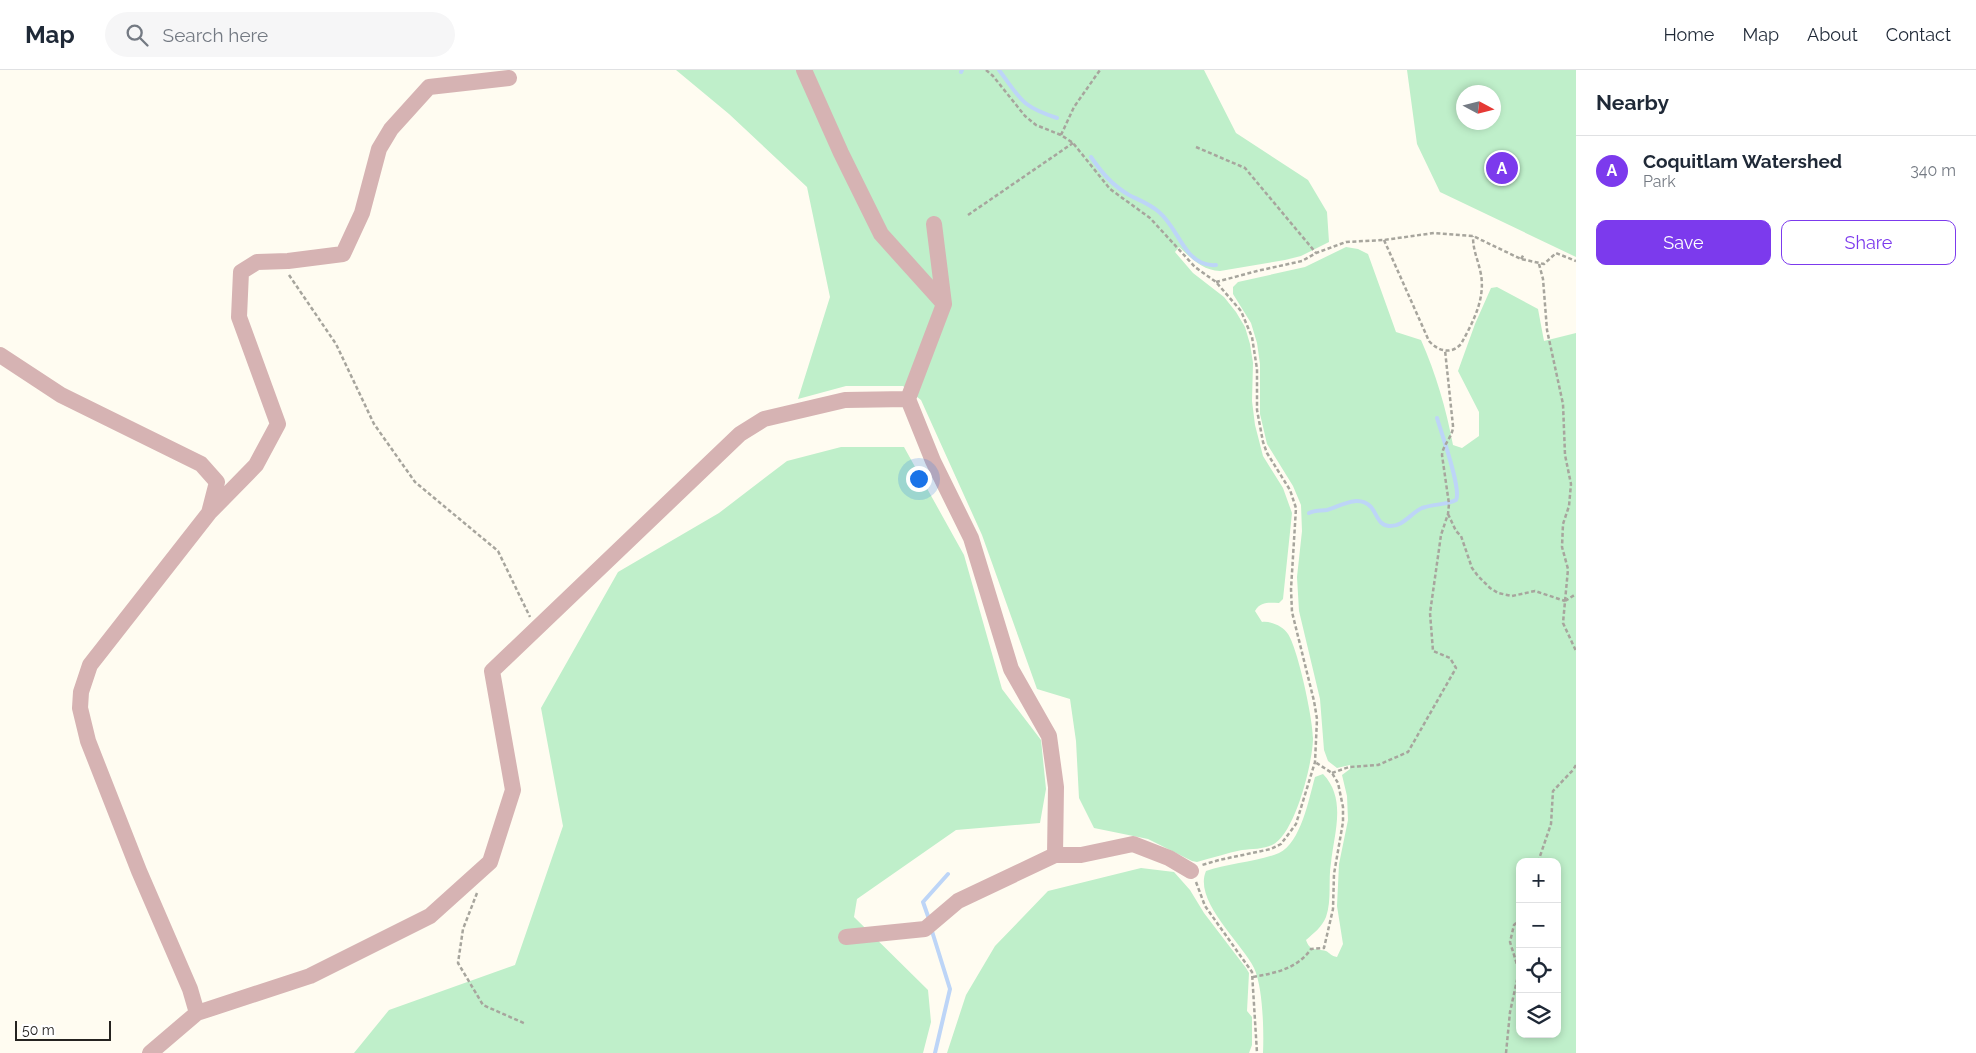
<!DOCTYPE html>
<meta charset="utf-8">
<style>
:root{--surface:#fff;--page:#f6f6f7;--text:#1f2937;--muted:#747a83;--line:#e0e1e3;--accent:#7c3aed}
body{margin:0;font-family:Raleway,sans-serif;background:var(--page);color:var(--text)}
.controls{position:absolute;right:15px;bottom:15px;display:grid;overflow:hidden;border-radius:10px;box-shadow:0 2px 8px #0003}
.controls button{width:45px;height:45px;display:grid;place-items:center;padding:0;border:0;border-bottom:1px solid var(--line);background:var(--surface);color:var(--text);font:25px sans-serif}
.compass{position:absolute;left:1456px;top:15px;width:45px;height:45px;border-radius:50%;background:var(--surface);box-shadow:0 2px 8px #0003;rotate:97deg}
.scale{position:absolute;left:15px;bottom:12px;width:96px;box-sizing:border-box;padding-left:5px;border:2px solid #252320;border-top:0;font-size:14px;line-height:18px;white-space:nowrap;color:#252320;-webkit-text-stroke:4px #fff;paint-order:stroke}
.you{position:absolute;left:918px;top:408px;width:18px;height:18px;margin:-12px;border:4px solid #fff;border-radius:50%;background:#1a73e8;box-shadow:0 0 0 8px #1a73e833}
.badge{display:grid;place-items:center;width:32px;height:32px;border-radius:50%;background:var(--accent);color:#fff;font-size:16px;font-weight:700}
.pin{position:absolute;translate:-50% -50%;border:2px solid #fff;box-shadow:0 1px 5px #0006}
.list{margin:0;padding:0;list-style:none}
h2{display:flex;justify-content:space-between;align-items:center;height:65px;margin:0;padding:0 20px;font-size:21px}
h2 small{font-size:16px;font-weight:400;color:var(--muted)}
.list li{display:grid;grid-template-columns:32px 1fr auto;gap:15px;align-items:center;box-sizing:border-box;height:70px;padding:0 20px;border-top:1px solid var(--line)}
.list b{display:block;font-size:19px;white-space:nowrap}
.list p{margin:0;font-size:16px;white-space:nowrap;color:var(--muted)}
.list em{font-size:16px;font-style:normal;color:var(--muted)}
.actions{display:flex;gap:10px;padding:15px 20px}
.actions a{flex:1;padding:11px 0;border:1px solid var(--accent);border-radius:10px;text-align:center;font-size:18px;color:var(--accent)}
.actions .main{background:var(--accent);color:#fff}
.icon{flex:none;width:28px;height:28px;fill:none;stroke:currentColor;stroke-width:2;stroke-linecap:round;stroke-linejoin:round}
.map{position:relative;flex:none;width:1576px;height:983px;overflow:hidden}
header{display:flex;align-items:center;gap:30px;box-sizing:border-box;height:70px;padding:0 25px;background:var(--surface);border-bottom:1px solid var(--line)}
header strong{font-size:24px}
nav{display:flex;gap:28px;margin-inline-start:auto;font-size:18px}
.search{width:350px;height:45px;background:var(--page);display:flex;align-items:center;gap:12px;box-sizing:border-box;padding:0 18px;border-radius:28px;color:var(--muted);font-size:19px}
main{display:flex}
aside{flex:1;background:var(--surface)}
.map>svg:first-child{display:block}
.green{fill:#bfefca;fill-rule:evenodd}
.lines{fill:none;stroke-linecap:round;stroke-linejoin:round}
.stream{stroke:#bdd5f7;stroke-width:4}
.path{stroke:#a7a59d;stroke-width:2.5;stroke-dasharray:4 2.5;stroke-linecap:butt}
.minor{stroke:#d6b3b3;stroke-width:16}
</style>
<header>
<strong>Map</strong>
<div class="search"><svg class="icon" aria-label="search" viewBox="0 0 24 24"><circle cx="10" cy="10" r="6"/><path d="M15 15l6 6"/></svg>Search here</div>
<nav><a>Home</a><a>Map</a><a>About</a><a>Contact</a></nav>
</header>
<main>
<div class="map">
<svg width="1576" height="983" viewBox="0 0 1576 983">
<rect width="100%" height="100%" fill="#fffcf1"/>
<path class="green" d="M676,0h528l32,63 72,47 19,32 2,30 -28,14 -16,4 -65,11c-18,-1 -28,-12 -41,-24l-4,5 18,21 31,24 12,15 9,15 5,17 3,19 -1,38 3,24 8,31 20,32 9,25 -9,86 -4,4c-10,0 -18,-2 -24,8l7,11c9,-1 21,4 26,12 10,15 25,85 25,104 0,24 -18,97 -41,107 -8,4 -21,4 -30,5 -15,3 -30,8 -45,12l-5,-1 -44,-22 -54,-11 -15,-30 -3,-57 -6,-42 -33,-10 -55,-154 -61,-135 -18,-14h-57l-48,13 32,-102 -23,-110 -78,-73z
M1407,0h169v187l-136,-65 -23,-48zM1464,22h30v30h-30z
M1346,177l12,2 10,5 28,78 25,8c15,34 25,68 32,105l9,3 17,-12v-24l-21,-41 17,-47 16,-36 6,-1 41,22 6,32 32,-8v720h-313c1,-21 0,-66 -9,-85 -12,-25 -61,-67 -48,-97 23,-8 51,-9 73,-18 22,-10 30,-55 36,-76l8,-3c24,25 11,59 8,89 -3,17 1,37 -5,54 -4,10 -12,16 -20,23 4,12 10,8 20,11 4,2 5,5 11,6l6,-13 -6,-38 2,-42 9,-44 -1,-24 -5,-21 8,-6v-4l-13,3 -9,-7 -4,-11 -4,-51 -21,-88 -2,-34 5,-46 -1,-26 -8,-19 -26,-42 -7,-30v-50l-3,-21 -6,-20 -18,-29v-7l5,-5 67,-15zM1520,792h37v172h-37z
M841,377h63l60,108 38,134 39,51 5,49 -6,34 -84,7 -99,69 -3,18 74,73 3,32 -8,31h-569l35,-43 126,-45 48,-139 -22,-118 77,-136 101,-59 68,-52z
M1141,798l33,4 16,18 14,23 42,55 3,5 -2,38 5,6v28l-3,8h-302l19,-58 29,-49 53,-55z"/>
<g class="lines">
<path class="stream" d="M999,0c22,29 21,36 58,48
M961,2l1,-2
M1091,87c11,16 21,28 38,38 10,5 21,9 30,17 13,11 19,28 30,41 7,8 16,13 27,12
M1309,443c6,-3 12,-2 18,-3 14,-4 31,-16 44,-3 6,7 7,18 18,19 14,1 22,-13 33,-18 11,-4 24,-3 34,-8 6,-10 -15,-68 -19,-82
M929,849l-6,-17 25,-28
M931,858l19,61 -15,64"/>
<path class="path" d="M986,0l7,6 32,40 11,9 25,10 12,8 37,46 40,29 45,49 21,15 25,29 11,26 5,32v41l6,32 4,11 23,37 6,18 -5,81 1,23 22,89 3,18 -2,43 -19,62 -15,20 -10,5 -52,11 -17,5
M1061,65l13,-28 26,-37
M1196,77l49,21 71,85
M968,145l105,-72
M1384,170l45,101c9,10 22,14 32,3 12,-22 26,-47 19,-74 -3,-13 -7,-20 -7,-34
M1521,189l3,-5
M1539,194l4,15 4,51 16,74 2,51 6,29 -2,22 -6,18 -1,23 6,22 -5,54 13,28
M289,205l47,69 38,80 41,58 83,69 32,66
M1216,212l41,-11 45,-10 14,-8 30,-11 38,-2 50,-7 39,3 48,23 23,5 12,-11 20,8
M1448,444l8,17 5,5 11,32 6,8 12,12 8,5 14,3 23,-5 30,10
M1565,531l11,-7
M1332,703l17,-6 29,-2 30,-13 48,-84 -6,-10 -17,-7 -3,-38 11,-78 7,-21 1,-10 -7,-49c1,-11 11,-18 11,-29l-8,-76
M1538,792l13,-38 2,-33 20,-21 3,-5
M1196,812l9,24 47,66 5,81
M477,823l-14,36 -5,34 25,42 43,19
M1253,907c22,-4 44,-8 58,-28l13,-1 9,-39 1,-35 9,-52v-15l-5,-24 -6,-10 -17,-11
M1506,983l4,-41 9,-41 -9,-29 4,-17 6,-5"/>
<path class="minor" d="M804,0l37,83 40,81 63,70 -36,95 25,62 38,77 40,131 38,67 7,51 -1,68h26l52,-11 36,14 22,13
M934,154l10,80
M0,285l61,40 140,69 16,18 -8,31 -119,152 -9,27 -1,16 8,33 51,130 51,118 7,24 -47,40
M209,443l47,-48 22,-41 -39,-107 2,-45 16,-10 31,-1 55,-7 19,-41 17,-64 12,-20 38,-42 80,-9
M846,867l79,-8 33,-28 97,-46
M197,943l113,-37 120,-60 60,-54 23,-72 -21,-119 248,-237 24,-15 81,-19 63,-1"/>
</g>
</svg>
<div class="controls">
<button>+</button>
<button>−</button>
<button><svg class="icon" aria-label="locate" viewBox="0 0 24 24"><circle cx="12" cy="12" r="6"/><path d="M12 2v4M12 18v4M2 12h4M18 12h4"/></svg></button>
<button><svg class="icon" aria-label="layers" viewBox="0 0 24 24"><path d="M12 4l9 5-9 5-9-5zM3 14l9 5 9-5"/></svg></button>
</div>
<svg class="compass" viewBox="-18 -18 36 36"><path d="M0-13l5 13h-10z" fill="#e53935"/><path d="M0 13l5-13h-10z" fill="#747a83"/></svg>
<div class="scale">50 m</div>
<div class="you"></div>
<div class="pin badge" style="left:1502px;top:98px">A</div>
</div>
<aside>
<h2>Nearby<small></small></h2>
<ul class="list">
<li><span class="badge">A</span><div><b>Coquitlam Watershed</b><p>Park</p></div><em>340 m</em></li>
</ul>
<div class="actions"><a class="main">Save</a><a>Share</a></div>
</aside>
</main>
